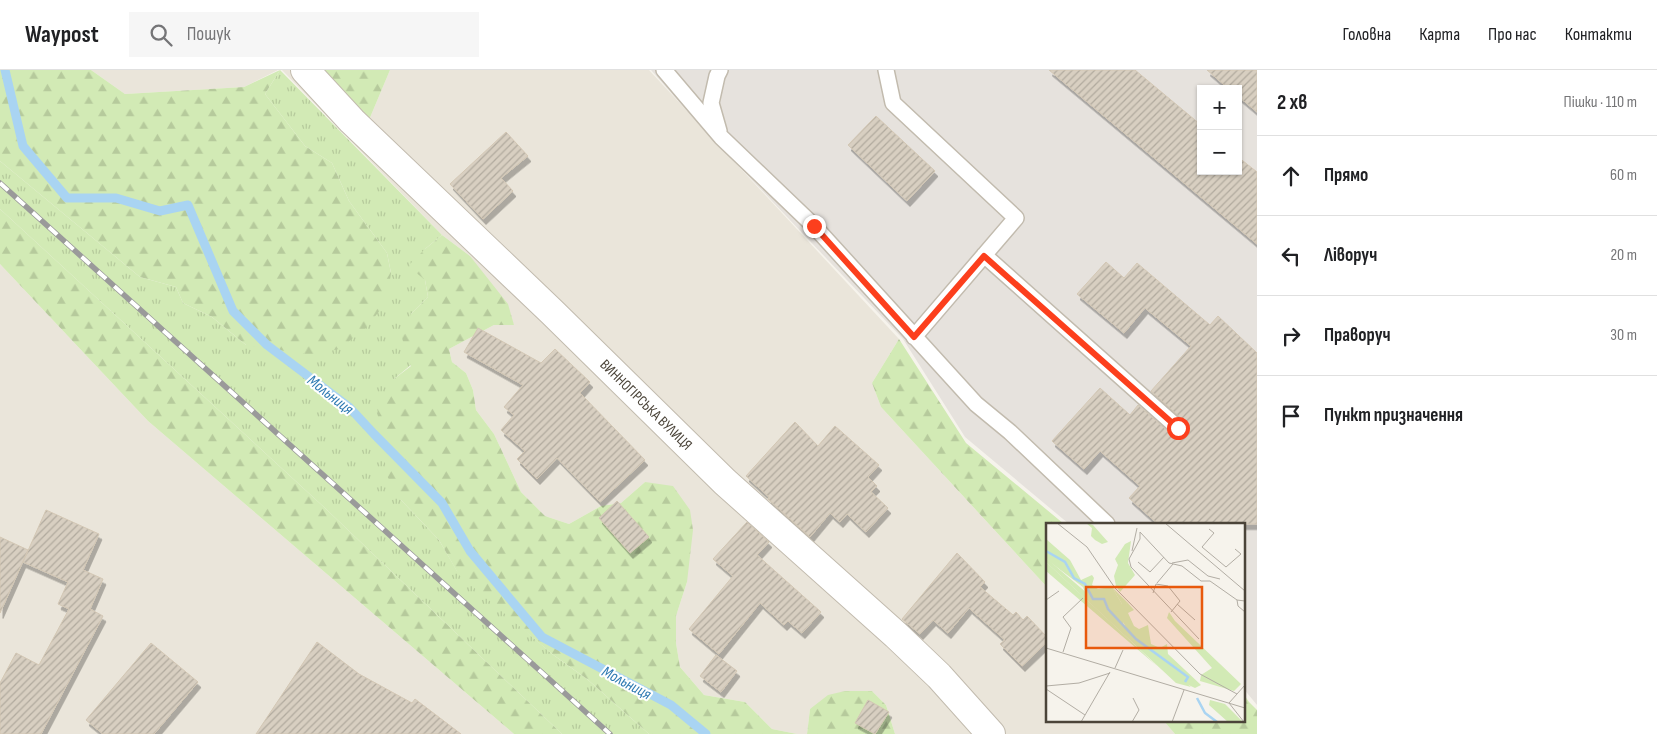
<!DOCTYPE html>
<html lang="uk">
<meta charset="utf-8">
<style>
:root{--surface:#fff;--page:#f6f6f6;--text:#202124;--muted:#757577;--line:#e0e0e0}
body{margin:0;font-family:"Sofia Sans Condensed",sans-serif;background:var(--page);color:var(--text)}
.controls{position:absolute;right:15px;top:15px;display:grid;overflow:hidden;border-radius:0px;box-shadow:0 1px 4px #0004}
.controls button{width:45px;height:45px;display:grid;place-items:center;padding:0;border:0;border-bottom:1px solid var(--line);background:var(--surface);color:var(--text);font:25px sans-serif}
.stop{position:absolute;width:15px;height:15px;margin:-11px;border:4px solid #fc3f1d;border-radius:50%;background:#fff}
.stop.end{background:#fc3f1d;border-color:#fff;box-shadow:0 1px 5px #0008}
.list{margin:0;padding:0;list-style:none}
h2{display:flex;justify-content:space-between;align-items:center;height:65px;margin:0;padding:0 20px;font-size:21px}
h2 small{font-size:16px;font-weight:400;color:var(--muted)}
.list li{display:grid;grid-template-columns:32px 1fr auto;gap:15px;align-items:center;box-sizing:border-box;height:80px;padding:0 20px;border-top:1px solid var(--line)}
.list b{display:block;font-size:19px;white-space:nowrap}
.list em{font-size:16px;font-style:normal;color:var(--muted)}
.icon{flex:none;width:28px;height:28px;fill:none;stroke:currentColor;stroke-width:2;stroke-linecap:round;stroke-linejoin:round}
.map{position:relative;flex:none;width:1257px;height:664px;overflow:hidden}
header{display:flex;align-items:center;gap:30px;box-sizing:border-box;height:70px;padding:0 25px;background:var(--surface);border-bottom:1px solid var(--line)}
header strong{font-size:24px}
nav{display:flex;gap:28px;margin-inline-start:auto;font-size:18px}
.search{width:350px;height:45px;background:var(--page);display:flex;align-items:center;gap:12px;box-sizing:border-box;padding:0 18px;border-radius:0px;color:var(--muted);font-size:19px}
main{display:flex}
aside{flex:1;background:var(--surface)}
.map>svg:first-child{display:block}
.residential{fill:#eae5da}
.industrial{fill:#e6e2dd;fill-rule:evenodd}
.grass{fill:url(#grass-tufts)}
.forest{fill:url(#forest-firs)}
.lines{fill:none;stroke-linecap:round;stroke-linejoin:round}
.stream{stroke:#a9d4f2;stroke-width:9}
.building{fill:url(#building-hatch);stroke:#d3c7b4;filter:url(#shadow)}
.lane-casing{stroke:#c2bbae;stroke-width:18}
.street-casing{stroke:#c2bbae;stroke-width:30}
.lane{stroke:#fff;stroke-width:15}
.street{stroke:#fff;stroke-width:28}
.rail-casing{stroke:#9a9a9a;stroke-width:5.5}
.rail{stroke:#fff;stroke-width:4;stroke-dasharray:11;stroke-linecap:butt}
.route{stroke:#fc3f1d;stroke-width:6}
.labels{text-anchor:middle;stroke-width:4;stroke-linejoin:round;paint-order:stroke}
.street-label{font-size:15px;fill:#4b4439;stroke:#fff}
.water-label{font-size:16px;font-style:italic;fill:#2e7ab2;stroke:#fff}
.inset-river{fill:none;stroke:#a9d4f2;stroke-width:2.5}
.inset-road{fill:none;stroke:#b2ada4;stroke-width:1}
.view{fill:#e8590c;fill-opacity:0.15;stroke:#e8590c;stroke-width:2.5}
.inset-edge{fill:none;stroke:#4b4439;stroke-width:2.5}
</style>
<header>
<strong>Waypost</strong>
<div class="search"><svg class="icon" aria-label="search" viewBox="0 0 24 24"><circle cx="10" cy="10" r="6"/><path d="M15 15l6 6"/></svg>Пошук</div>
<nav><a>Головна</a><a>Карта</a><a>Про нас</a><a>Контакти</a></nav>
</header>
<main>
<div class="map">
<svg width="1257" height="664" viewBox="0 0 1257 664">
<defs>
<pattern id="grass-tufts" width="24" height="20" patternUnits="userSpaceOnUse" patternTransform="scale(1.25)"><rect width="24" height="20" fill="#d2eab5"/><path d="M3 7l-1-3M5 7V3M7 7l1-3M15 17l-1-3M17 17v-4M19 17l1-3" fill="none" stroke="#b6ca9c"/></pattern>
<pattern id="forest-firs" width="22" height="20" patternUnits="userSpaceOnUse" patternTransform="scale(1.25)"><rect width="22" height="20" fill="#d2eab5"/><path d="M5 1l3.5 6h-7zM16 11l3.5 6h-7z" fill="#b6ca9c"/></pattern>
<pattern id="building-hatch" width="6" height="6" patternUnits="userSpaceOnUse" patternTransform="scale(1.25)"><rect width="6" height="6" fill="#d8cfc1"/><path d="M-1 1l2-2M0 6l6-6M5 7l2-2" fill="none" stroke="#b1aa9e"/></pattern>
<filter id="shadow"><feDropShadow dx="3" dy="5.5" stdDeviation="0" flood-color="#0004"/></filter>
</defs>
<rect width="100%" height="100%" fill="#f6f3ec"/>
<path class="residential" d="M91,0h187l-34,17 -119,7z
M282,0h41l46,50 21,-50h259l250,269 -27,44 9,24 166,180v133h116l12,14h-280l-9,-29 -14,-14 -62,18 -3,25h-10l-25,-5 -27,-27 -41,-7 -24,-28 -4,-24v-27l11,-34 -42,-100 -24,21 -20,3 -32,18 -24,-8 -24,-24 -27,-58 -18,-24 -3,-20 -7,-17 -14,-11 -3,-13 45,-24h20l-44,-69 -28,-21z
M0,194l148,157 366,313h-514z"/>
<path class="industrial" d="M651,0h606v635l-14,-17v-164h-174l-104,-87 -62,-98 -210,-221zM1201,19h37v82h-37z"/>
<path class="grass" d="M280,0l162,165 -17,14v31l3,17 -17,17v51l-17,14 7,121 38,40 18,31 95,83 35,25 62,55h-87l-236,-225 -326,-300v-48l140,116 36,10 7,16 29,14 34,28 145,-72 -4,-20 -38,-52 -17,-38 -27,-17 -40,-52z"/>
<path class="forest" d="M0,0h91l34,24 119,-7 36,-17 -15,24 40,52 27,17 17,38 38,52 4,20 -4,28 -21,27 -27,21 -27,6 -66,-10 -34,-28 -29,-14 -7,-16 -36,-10 -140,-116z
M323,0h67l-21,50z
M0,139l326,300 236,225h-48l-366,-313 -148,-157z
M442,165l28,21 38,48 6,21h-20l-45,24 3,13 14,11 7,17 3,20 18,24 27,58 24,24 24,8 32,-18 20,-3 24,-21 28,4 17,24 3,20 -6,52 -11,34v27l4,24 24,28 41,7 27,27 25,5h-148l-62,-55 -35,-25 -93,-79 -20,-35 -38,-40 -14,-24 -10,-69 17,-28 17,-13 -10,-31 10,-21 17,-17 -3,-17 -17,-14 17,-17z
M899,269l67,104 98,81h-17v63l-166,-180 -9,-24z
M845,621h27l14,14 9,29h-88l3,-25 18,-14z
M1243,623l6,9 8,8v24h-82l-12,-14h80z"/>
<g class="lines">
<path class="stream" d="M5,0l18,76 44,52h49l44,13 28,-6 45,106 34,34 82,62 25,27 68,69 28,48 72,86 129,68 35,29"/>
</g>
<path class="building" d="M1049,0h86l66,55v46h37v-14l19,15v72z
M1207,0h50v42l-19,-16v-7h-9z
M876,46l59,55 -28,30 -59,-56z
M506,62l22,24 -27,22 12,13 -30,28 -33,-35z
M1106,192l18,16 13,-15 73,62 8,-9 39,37v171h-99l-29,-26 11,-12 -40,-35 -16,18 -32,-28 48,-53 30,27 8,-10 33,29 5,2h4l6,-7v-4l-3,-5 -32,-29 40,-45 -46,-38 -21,25 -47,-39z
M478,258l63,35 14,-14 35,33 -10,11 65,67 -45,42 -43,-44 -20,21 -20,-20 8,-8 -24,-21 13,-15 -10,-8 19,-22 -59,-33z
M795,352l23,24 17,-20 44,39 -11,12 9,9 -6,6 17,16 -22,24 -19,-18 -7,8 -10,-9 -20,24 -42,-38 1,-2 -23,-21z
M617,431l32,36 -19,16 -31,-35z
M46,440l53,24 -16,36 20,9 -13,30 13,7 -62,118h-41v-51l16,-30 23,12 30,-56 -11,-5 10,-22 -45,-20z
M747,452l22,20 -12,13 64,57 -19,21 -14,-12 -4,4 -24,-22 -41,51 -30,-25 44,-53 -20,-17z
M0,467l28,13 -28,63z
M957,483l28,29 -5,5 33,28 3,-3 7,8 4,-4 20,21v5l-25,24 -22,-22 5,-4 -36,-32 -21,25 -15,-13 -13,14 -18,-15z
M317,572l42,32 53,29 3,-4 46,35h-205z
M151,573l47,39 -44,52h-51l-17,-14z
M716,585l21,16 -16,21 -21,-16z
M868,630l21,12 -14,22 -20,-11z"/>
<g class="lines">
<defs>
<path id="lane" d="M664,0l57,67 93,89 162,178 34,28 97,92
M886,0l7,33 123,115 -102,119
M719,61l-8,-28 6,-27 3,-6
M984,185l193,172"/>
<g id="street">
<path id="s1" d="M305,0l47,51 200,191 173,170 171,153 43,41 52,58"/>
</g>
</defs>
<use href="#lane" class="lane-casing"/>
<use href="#street" class="street-casing"/>
<use href="#lane" class="lane"/>
<use href="#street" class="street"/>
<defs>
<path id="rail" d="M0,113l610,551"/>
</defs>
<use href="#rail" class="rail-casing"/>
<use href="#rail" class="rail"/>
</g>
<g class="lines">
<path class="route" d="M814,156l100,111 70,-81 194,172"/>
</g>
<g class="labels">
<g class="street-label">
<text dy="5" stroke="none"><textPath href="#s1" startOffset="478">ВИННОГІРСЬКА ВУЛИЦЯ</textPath></text>
</g>
<g class="water-label">
<text transform="translate(331 324) rotate(38)" y="6">Мольниця</text>
<text transform="translate(627 612) rotate(28)" y="6">Мольниця</text>
</g>
</g>
<g transform="translate(1046 453)">
<rect width="199" height="199" fill="#f6f3ec"/>
<path d="M0,35l63,54 13,-8 -10,-17 15,15 -4,24 68,61 -15,-4 -130,-121z" fill="#d2eab5"/>
<path d="M40,0l7,2 15,17 -6,2 -7,-4 -4,-4 1,-8zM0,16l24,21 11,20 11,-5 2,3 -2,7 6,4 14,-2 10,17 -2,7 -11,1 -10,-6 -13,-11 -3,-8 -33,-25 -4,-4zM85,18l-3,22 7,12 -15,17 -4,-6 -2,-10 4,-11 -3,-6 10,-15zM0,39l70,65 41,39 -111,-95zM81,79l7,8 -6,3 6,13 5,3 9,-4 3,19 9,4 7,-4 1,10 33,31 -6,3 -15,-7 -51,-48 -8,-15zM123,89l6,9 66,63 -7,7 -34,-10 1,-6 11,-7 -45,-50zM164,177l15,4 18,18h-15l-19,-17z" fill="#d2eab5"/>
<path class="inset-river" d="M0,28l19,11 9,16 11,6 8,15h11l4,10 28,30 52,38 -3,5M151,175l8,15 12,9"/>
<path class="inset-road" d="M11,0l30,24 28,41 85,86 37,20M119,0l80,68M163,6l5,4 -12,14 24,20 15,-13 -6,-5M86,28l5,-23M92,39l12,10 14,-15M126,40l16,-3 20,16 12,3M111,60l16,-19M107,70l3,-9 12,2 12,15 -9,11M0,77l13,-9M191,77l1,6 7,6M131,81l18,16M153,116l-68,-72 -2,-8 11,-20v-7l29,31 13,3 19,15h9l27,19 8,1M0,125l199,60M17,129l8,-24 -8,-11 20,-19M69,145l8,-18M0,163l33,-3 31,-10M0,166l39,26M35,199l29,-50M86,199l7,-12 -6,-12M126,199l12,-32M198,199l-15,-19 16,-18"/>
<path class="view" d="M40,64h116v61h-116z"/>
<rect width="199" height="199" class="inset-edge"/>
</g>
</svg>
<div class="controls">
<button>+</button>
<button>−</button>
</div>
<div class="stop" style="left:1178px;top:358px"></div>
<div class="stop end" style="left:814px;top:156px"></div>
</div>
<aside>
<h2>2 хв<small>Пішки · 110 m</small></h2>
<ul class="list">
<li><svg class="icon" aria-label="ahead" viewBox="0 0 24 24"><path d="M12 20V5M6 11l6-6 6 6"/></svg><div><b>Прямо</b></div><em>60 m</em></li>
<li><svg class="icon" aria-label="left" viewBox="0 0 24 24"><path d="M17 20v-9H6M10 6l-5 5 5 5"/></svg><div><b>Ліворуч</b></div><em>20 m</em></li>
<li><svg class="icon" aria-label="right" viewBox="0 0 24 24"><path d="M7 20v-9h11M14 6l5 5-5 5"/></svg><div><b>Праворуч</b></div><em>30 m</em></li>
<li><svg class="icon" aria-label="arrive" viewBox="0 0 24 24"><path d="M6 21V4h12l-3 4 3 4H6"/></svg><div><b>Пункт призначення</b></div></li>
</ul>
</aside>
</main>
